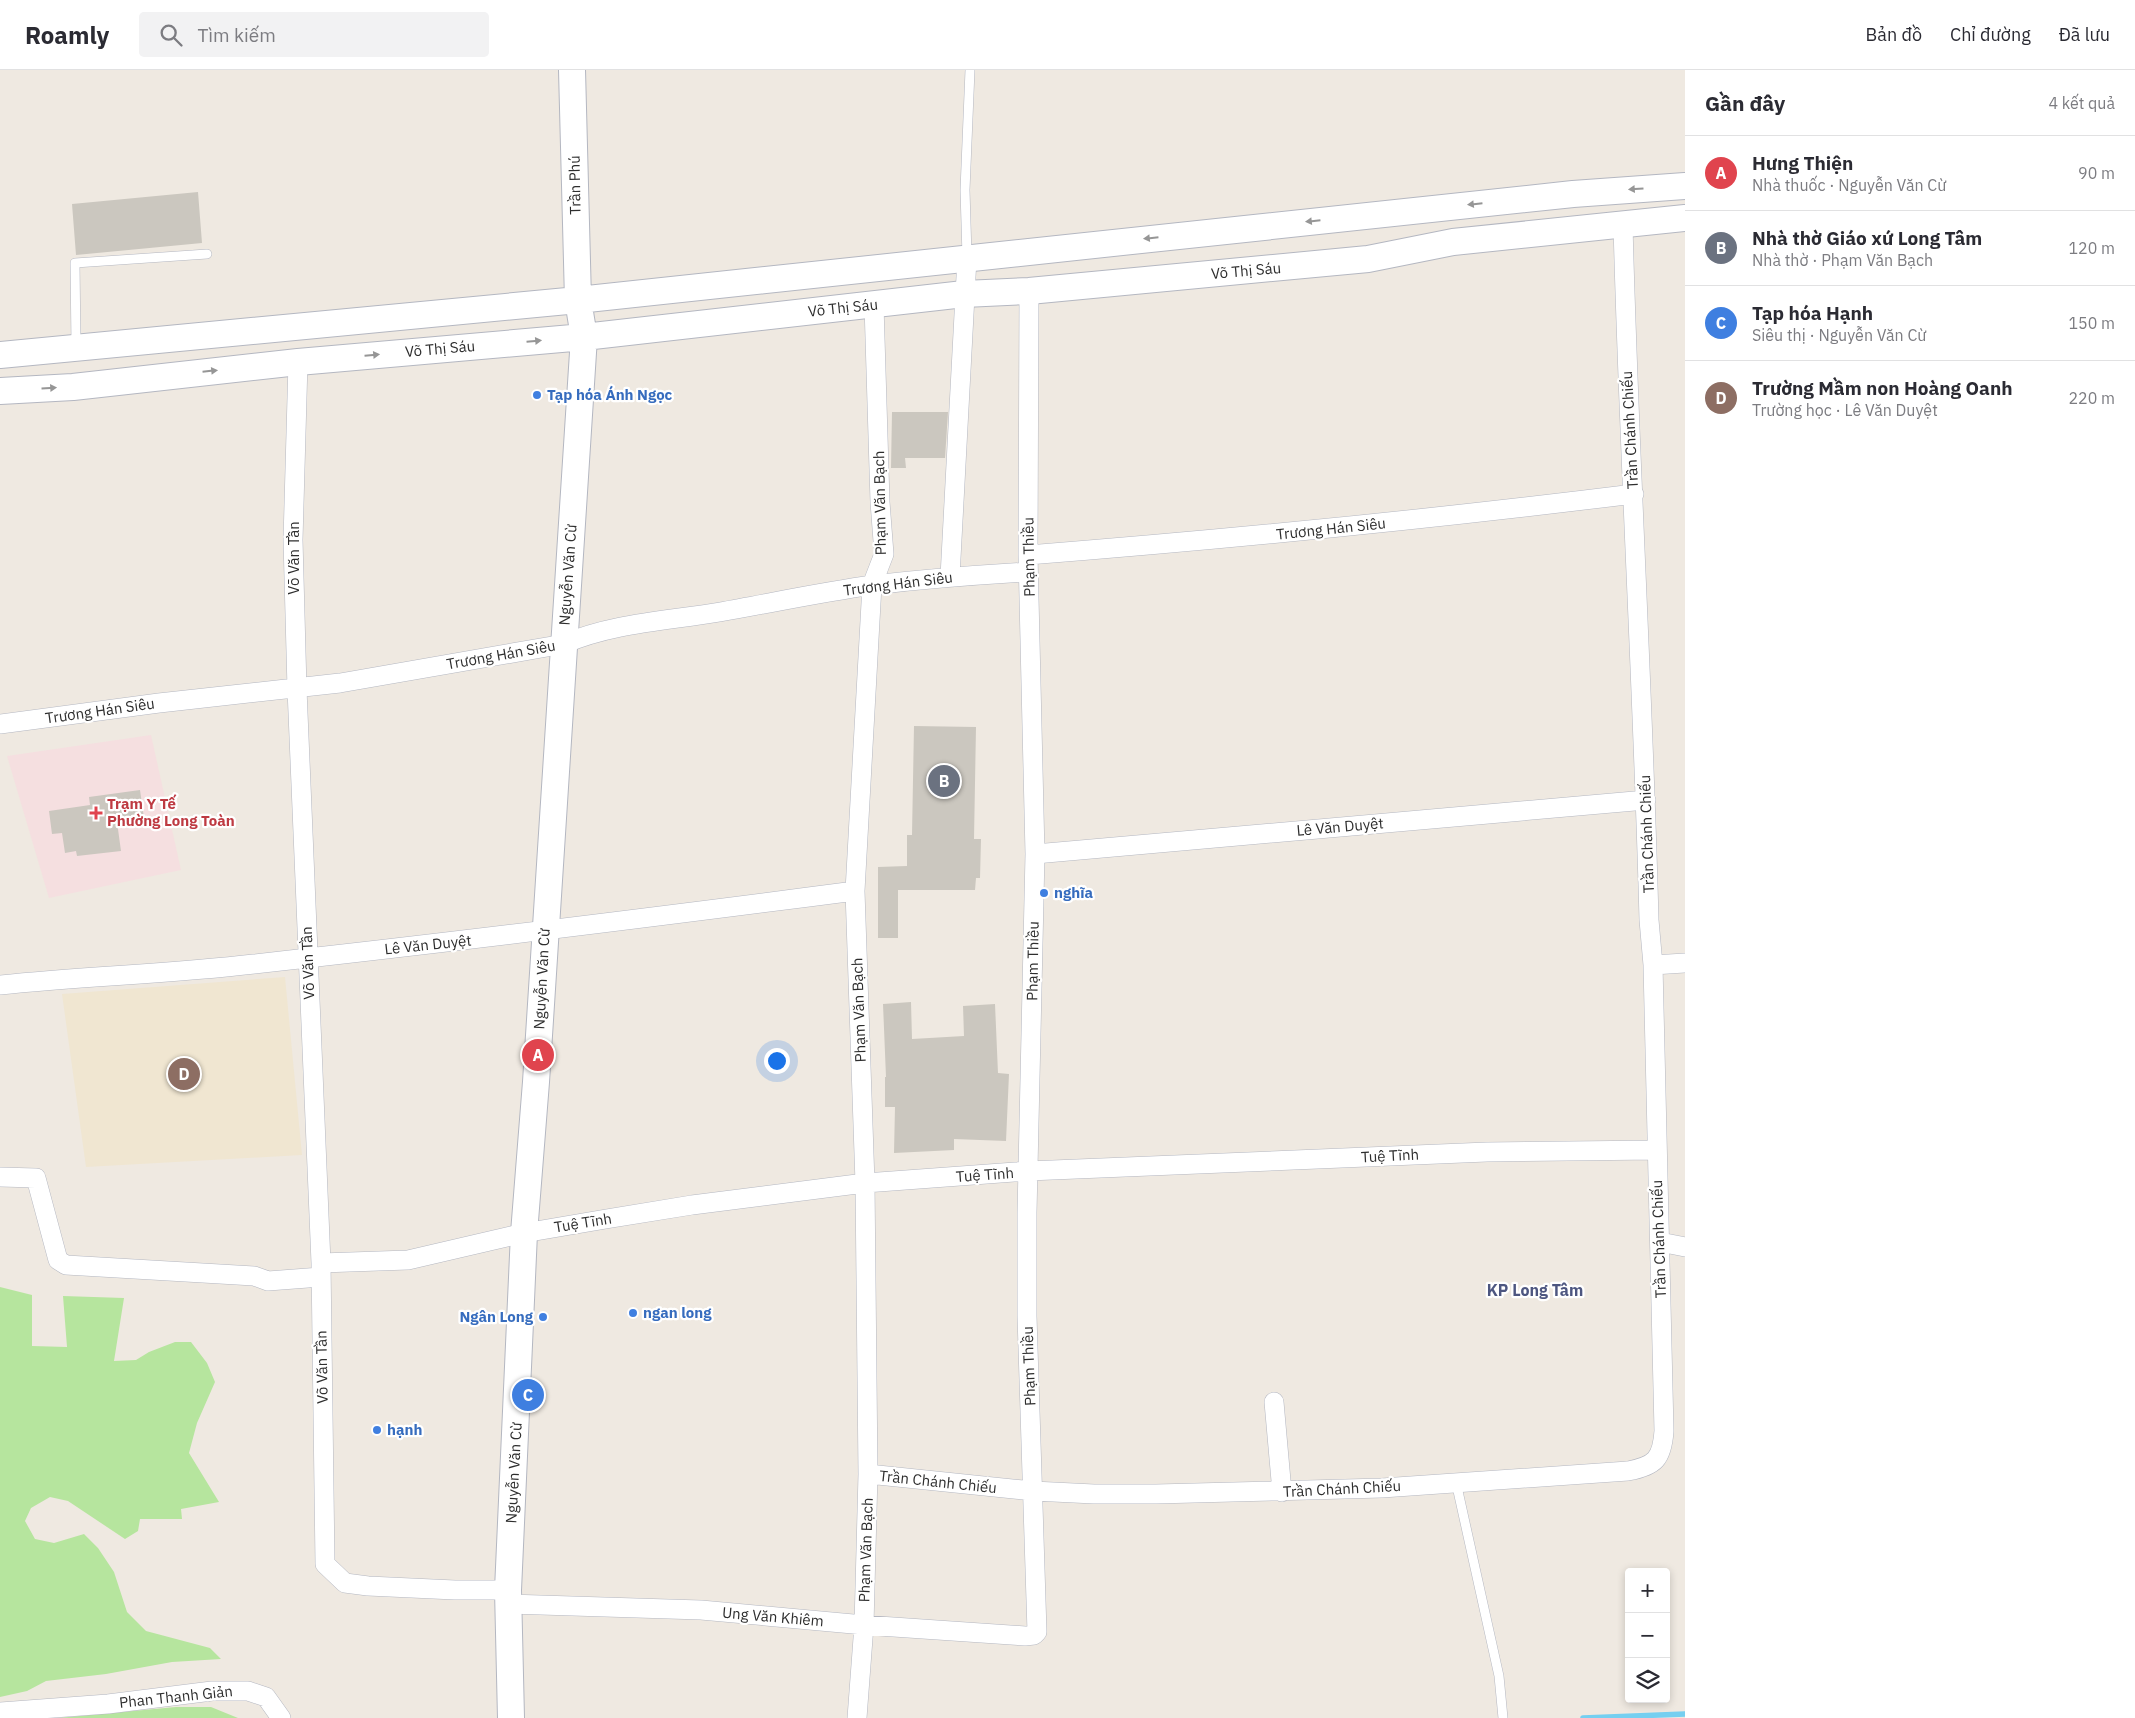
<!DOCTYPE html>
<html lang="vi">
<meta charset="utf-8">
<style>
:root{--surface:#fff;--page:#f2f2f3;--text:#2b2b33;--muted:#7c7c81;--line:#e1e1e2;--accent:#4264fb}
body{margin:0;font-family:"IBM Plex Sans",sans-serif;background:var(--page);color:var(--text)}
.controls{position:absolute;right:15px;bottom:15px;display:grid;overflow:hidden;border-radius:5px;box-shadow:0 2px 8px #0003}
.controls button{width:45px;height:45px;display:grid;place-items:center;padding:0;border:0;border-bottom:1px solid var(--line);background:var(--surface);color:var(--text);font:25px sans-serif}
.you{position:absolute;left:776px;top:990px;width:18px;height:18px;margin:-12px;border:4px solid #fff;border-radius:50%;background:#1a73e8;box-shadow:0 0 0 8px #1a73e833}
.badge{display:grid;place-items:center;width:32px;height:32px;border-radius:50%;background:var(--accent);color:#fff;font-size:16px;font-weight:700}
.pin{position:absolute;translate:-50% -50%;border:2px solid #fff;box-shadow:0 1px 5px #0006}
.list{margin:0;padding:0;list-style:none}
h2{display:flex;justify-content:space-between;align-items:center;height:65px;margin:0;padding:0 20px;font-size:21px}
h2 small{font-size:16px;font-weight:400;color:var(--muted)}
.list li{display:grid;grid-template-columns:32px 1fr auto;gap:15px;align-items:center;box-sizing:border-box;height:75px;padding:0 20px;border-top:1px solid var(--line)}
.list b{display:block;font-size:19px;white-space:nowrap}
.list p{margin:0;font-size:16px;white-space:nowrap;color:var(--muted)}
.list em{font-size:16px;font-style:normal;color:var(--muted)}
.icon{flex:none;width:28px;height:28px;fill:none;stroke:currentColor;stroke-width:2;stroke-linecap:round;stroke-linejoin:round}
.map{position:relative;flex:none;width:1685px;height:1648px;overflow:hidden}
header{display:flex;align-items:center;gap:30px;box-sizing:border-box;height:70px;padding:0 25px;background:var(--surface);border-bottom:1px solid var(--line)}
header strong{font-size:24px}
nav{display:flex;gap:28px;margin-inline-start:auto;font-size:18px}
.search{width:350px;height:45px;background:var(--page);display:flex;align-items:center;gap:12px;box-sizing:border-box;padding:0 18px;border-radius:5px;color:var(--muted);font-size:19px}
main{display:flex}
aside{flex:1;background:var(--surface)}
.map>svg:first-child{display:block}
.education{fill:#f0e6d1}
.medical{fill:#f5dfe0}
.grass{fill:#b6e59e}
.lines{fill:none;stroke-linecap:round;stroke-linejoin:round}
.stream{stroke:#75cff0;stroke-width:5.5}
.building{fill:#cbc7bf}
.lane-casing{stroke:#b4b7c1;stroke-width:10}
.street-casing{stroke:#b4b7c1;stroke-width:20}
.secondary-casing{stroke:#b4b7c1;stroke-width:28}
.lane{stroke:#fff;stroke-width:9}
.street{stroke:#fff;stroke-width:19}
.secondary{stroke:#fff;stroke-width:26}
.oneway{fill:#969696}
.shop-dot{fill:#3f7fe0;stroke:#fff;stroke-width:2}
.health-dot{fill:#e0444e;stroke:#fff;stroke-width:2}
.labels{text-anchor:middle;stroke-width:4.5;stroke-linejoin:round;paint-order:stroke}
.street-label{font-size:15px;fill:#2e2e2e;stroke:#fff}
.shop-label{font-size:15px;font-weight:bold;fill:#366cbe;stroke:#fff;text-anchor:start}
.health-label{font-size:15px;font-weight:bold;fill:#be3a42;stroke:#fff;text-anchor:start}
.neighbourhood-label{font-size:16px;font-weight:bold;fill:#4d5680;stroke:#fff}
</style>
<header>
<strong>Roamly</strong>
<div class="search"><svg class="icon" aria-label="search" viewBox="0 0 24 24"><circle cx="10" cy="10" r="6"/><path d="M15 15l6 6"/></svg>Tìm kiếm</div>
<nav><a>Bản đồ</a><a>Chỉ đường</a><a>Đã lưu</a></nav>
</header>
<main>
<div class="map">
<svg width="1685" height="1648" viewBox="0 0 1685 1648">
<rect width="100%" height="100%" fill="#efe9e1"/>
<path class="education" d="M285,907l17,178 -216,12 -24,-173z"/>
<path class="medical" d="M151,665l30,135 -132,28 -42,-142z"/>
<path class="grass" d="M0,1217l32,8v51l35,1 -4,-51 61,2 -10,63 22,-1 13,-8 26,-10h16l16,21 8,19 -18,41 -8,30 30,49 -38,7 1,10h-42l-2,12 -13,8 -57,-38 -18,-4 -19,11 -6,13 10,18 19,4 30,-9 14,14 16,24 13,40 19,19 64,17 11,11 -49,3 -66,12 -60,7 -19,10 -27,6z
M176,1637h35l27,11h-180z"/>
<g class="lines">
<path class="stream" d="M1583,1648l102,-4"/>
</g>
<path class="building" d="M198,122l4,51 -126,12 -4,-51z
M892,342h56l-3,46h-40l1,10h-15z
M914,656l62,1 -2,112h7l-1,39h-4l-1,12h-77v48h-20v-71l29,-1v-31h5z
M140,720l4,28 -27,4 4,29 -44,5 -1,-5 -11,2 -3,-20 -10,1 -3,-23 41,-6 -1,-8z
M911,932l1,37 52,-3 -1,-30 32,-2 3,69 11,1 -3,67 -52,-2v11l-60,3 1,-46h-10v-30h1l-3,-73z"/>
<g class="lines">
<defs>
<path id="lane" d="M967,186l-2,-66 5,-120
M76,275l-1,-82 132,-9
M1456,1412l43,194 4,42"/>
<path id="street" d="M298,292l-5,178 4,149 24,574 4,301 20,19 23,3 87,4h53
M1028,485c202,-16 404,-36 606,-61
M950,507l17,-319
M0,654l159,-21 181,-20 224,-39c49,-21 103,-23 156,-32 51,-9 102,-20 153,-27 52,-6 103,-10 155,-13
M1035,784l611,-54
M1653,895l32,-2
M0,915c85,-9 170,-11 254,-21 201,-22 401,-47 601,-73
M0,1107l36,1 22,82 8,5 188,11 14,5 53,-4
M1660,1172l25,5
M321,1193l87,-3 116,-27 82,-14 86,-14 173,-22 163,-12 459,-19 169,-2
M1274,1332l8,90
M868,1404l165,17 61,3h62l226,-6 246,-17c27,-5 34,-12 36,-40l-11,-466 -4,-45c-6,-232 -20,-463 -26,-695
M508,1534l193,6 163,15 161,11 9,-1 3,-3 -10,-316v-103l8,-359 -7,-299 1,-264
M0,1642l108,-8 104,-13h36l18,6 15,21
M857,1648l7,-93 4,-151 -3,-291 -10,-292 17,-306 12,-31 -4,-52 -6,-197"/>
<path id="secondary" d="M0,285l578,-55 995,-106 112,-8
M0,321l73,-4 225,-25 286,-25 380,-43 65,-3 339,-32 85,-17 232,-24
M511,1648l-3,-128 16,-357 12,-151 48,-745 -6,-37 -6,-230"/>
</defs>
<use href="#lane" class="lane-casing"/>
<use href="#street" class="street-casing"/>
<use href="#secondary" class="secondary-casing"/>
<use href="#lane" class="lane"/>
<use href="#street" class="street"/>
<use href="#secondary" class="secondary"/>
</g>
<defs><path id="oneway-solid" d="M-6-.8H1V-3.2L6.5 0L1 3.2V.8H-6Z" transform="scale(1.25)"/></defs>
<g class="oneway">
<use href="#oneway-solid" transform="translate(1636 119) rotate(176)"/>
<use href="#oneway-solid" transform="translate(1475 134) rotate(174)"/>
<use href="#oneway-solid" transform="translate(1313 151) rotate(174)"/>
<use href="#oneway-solid" transform="translate(1151 168) rotate(174)"/>
<use href="#oneway-solid" transform="translate(534 271) rotate(-5)"/>
<use href="#oneway-solid" transform="translate(372 285) rotate(-5)"/>
<use href="#oneway-solid" transform="translate(210 301) rotate(-6)"/>
<use href="#oneway-solid" transform="translate(49 318) rotate(-4)"/>
</g>
<g class="shop-dot">
<circle cx="537" cy="325" r="5"/>
<circle cx="1044" cy="823" r="5"/>
<circle cx="633" cy="1243" r="5"/>
<circle cx="543" cy="1247" r="5"/>
<circle cx="377" cy="1360" r="5"/>
</g>
<path class="health-dot" d="M93.5 735.5h5v5h5v5h-5v5h-5v-5h-5v-5h5z"/>
<g class="labels">
<g class="street-label">
<text transform="translate(575 115) rotate(-91)" y="5">Trần Phú</text>
<text transform="translate(1246 201) rotate(-5)" y="5">Võ Thị Sáu</text>
<text transform="translate(843 238) rotate(-6)" y="5">Võ Thị Sáu</text>
<text transform="translate(440 279) rotate(-5)" y="5">Võ Thị Sáu</text>
<text transform="translate(1630 360) rotate(-93)" y="5">Trần Chánh Chiếu</text>
<text transform="translate(880 433) rotate(-91)" y="5">Phạm Văn Bạch</text>
<text transform="translate(1331 459) rotate(-6)" y="5">Trương Hán Siêu</text>
<text transform="translate(1029 487) rotate(-91)" y="5">Phạm Thiều</text>
<text transform="translate(294 488) rotate(-90)" y="5">Võ Văn Tần</text>
<text transform="translate(568 505) rotate(-86)" y="5">Nguyễn Văn Cừ</text>
<text transform="translate(898 514) rotate(-7)" y="5">Trương Hán Siêu</text>
<text transform="translate(501 585) rotate(-10)" y="5">Trương Hán Siêu</text>
<text transform="translate(100 641) rotate(-8)" y="5">Trương Hán Siêu</text>
<text transform="translate(1340 757) rotate(-5)" y="5">Lê Văn Duyệt</text>
<text transform="translate(1647 764) rotate(-92)" y="5">Trần Chánh Chiếu</text>
<text transform="translate(428 875) rotate(-6)" y="5">Lê Văn Duyệt</text>
<text transform="translate(1033 891) rotate(-89)" y="5">Phạm Thiều</text>
<text transform="translate(308 893) rotate(-92)" y="5">Võ Văn Tần</text>
<text transform="translate(542 909) rotate(-87)" y="5">Nguyễn Văn Cừ</text>
<text transform="translate(859 940) rotate(-92)" y="5">Phạm Văn Bạch</text>
<text transform="translate(1390 1086) rotate(-3)" y="5">Tuệ Tĩnh</text>
<text transform="translate(985 1105) rotate(-4)" y="5">Tuệ Tĩnh</text>
<text transform="translate(583 1153) rotate(-9)" y="5">Tuệ Tĩnh</text>
<text transform="translate(1659 1169) rotate(-92)" y="5">Trần Chánh Chiếu</text>
<text transform="translate(1029 1296) rotate(-92)" y="5">Phạm Thiều</text>
<text transform="translate(322 1297) rotate(-91)" y="5">Võ Văn Tần</text>
<text transform="translate(514 1403) rotate(-87)" y="5">Nguyễn Văn Cừ</text>
<text transform="translate(938 1412) rotate(6)" y="5">Trần Chánh Chiếu</text>
<text transform="translate(1342 1419) rotate(-3)" y="5">Trần Chánh Chiếu</text>
<text transform="translate(866 1480) rotate(-88)" y="5">Phạm Văn Bạch</text>
<text transform="translate(773 1547) rotate(5)" y="5">Ung Văn Khiêm</text>
<text transform="translate(176 1627) rotate(-6)" y="5">Phan Thanh Giản</text>
</g>
<g class="shop-label">
<text x="547" y="330">Tạp hóa Ánh Ngọc</text>
<text x="1054" y="828">nghĩa</text>
<text x="643" y="1248">ngan long</text>
<text x="533" y="1252" text-anchor="end">Ngân Long</text>
<text x="387" y="1365">hạnh</text>
</g>
<g class="health-label">
<text x="107" y="739">Trạm Y Tế<tspan x="107" dy="17">Phường Long Toàn</tspan></text>
</g>
<g class="neighbourhood-label">
<text x="1535" y="1226">KP Long Tâm</text>
</g>
</g>
</svg>
<div class="controls">
<button>+</button>
<button>−</button>
<button><svg class="icon" aria-label="layers" viewBox="0 0 24 24"><path d="M12 4l9 5-9 5-9-5zM3 14l9 5 9-5"/></svg></button>
</div>
<div class="you"></div>
<div class="pin badge" style="left:538px;top:985px;background:#e0444e">A</div>
<div class="pin badge" style="left:944px;top:711px;background:#6b7280">B</div>
<div class="pin badge" style="left:528px;top:1325px;background:#3f7fe0">C</div>
<div class="pin badge" style="left:184px;top:1004px;background:#8d6e63">D</div>
</div>
<aside>
<h2>Gần đây<small>4 kết quả</small></h2>
<ul class="list">
<li><span class="badge" style="background:#e0444e">A</span><div><b>Hưng Thiện</b><p>Nhà thuốc · Nguyễn Văn Cừ</p></div><em>90 m</em></li>
<li><span class="badge" style="background:#6b7280">B</span><div><b>Nhà thờ Giáo xứ Long Tâm</b><p>Nhà thờ · Phạm Văn Bạch</p></div><em>120 m</em></li>
<li><span class="badge" style="background:#3f7fe0">C</span><div><b>Tạp hóa Hạnh</b><p>Siêu thị · Nguyễn Văn Cừ</p></div><em>150 m</em></li>
<li><span class="badge" style="background:#8d6e63">D</span><div><b>Trường Mầm non Hoàng Oanh</b><p>Trường học · Lê Văn Duyệt</p></div><em>220 m</em></li>
</ul>
</aside>
</main>
